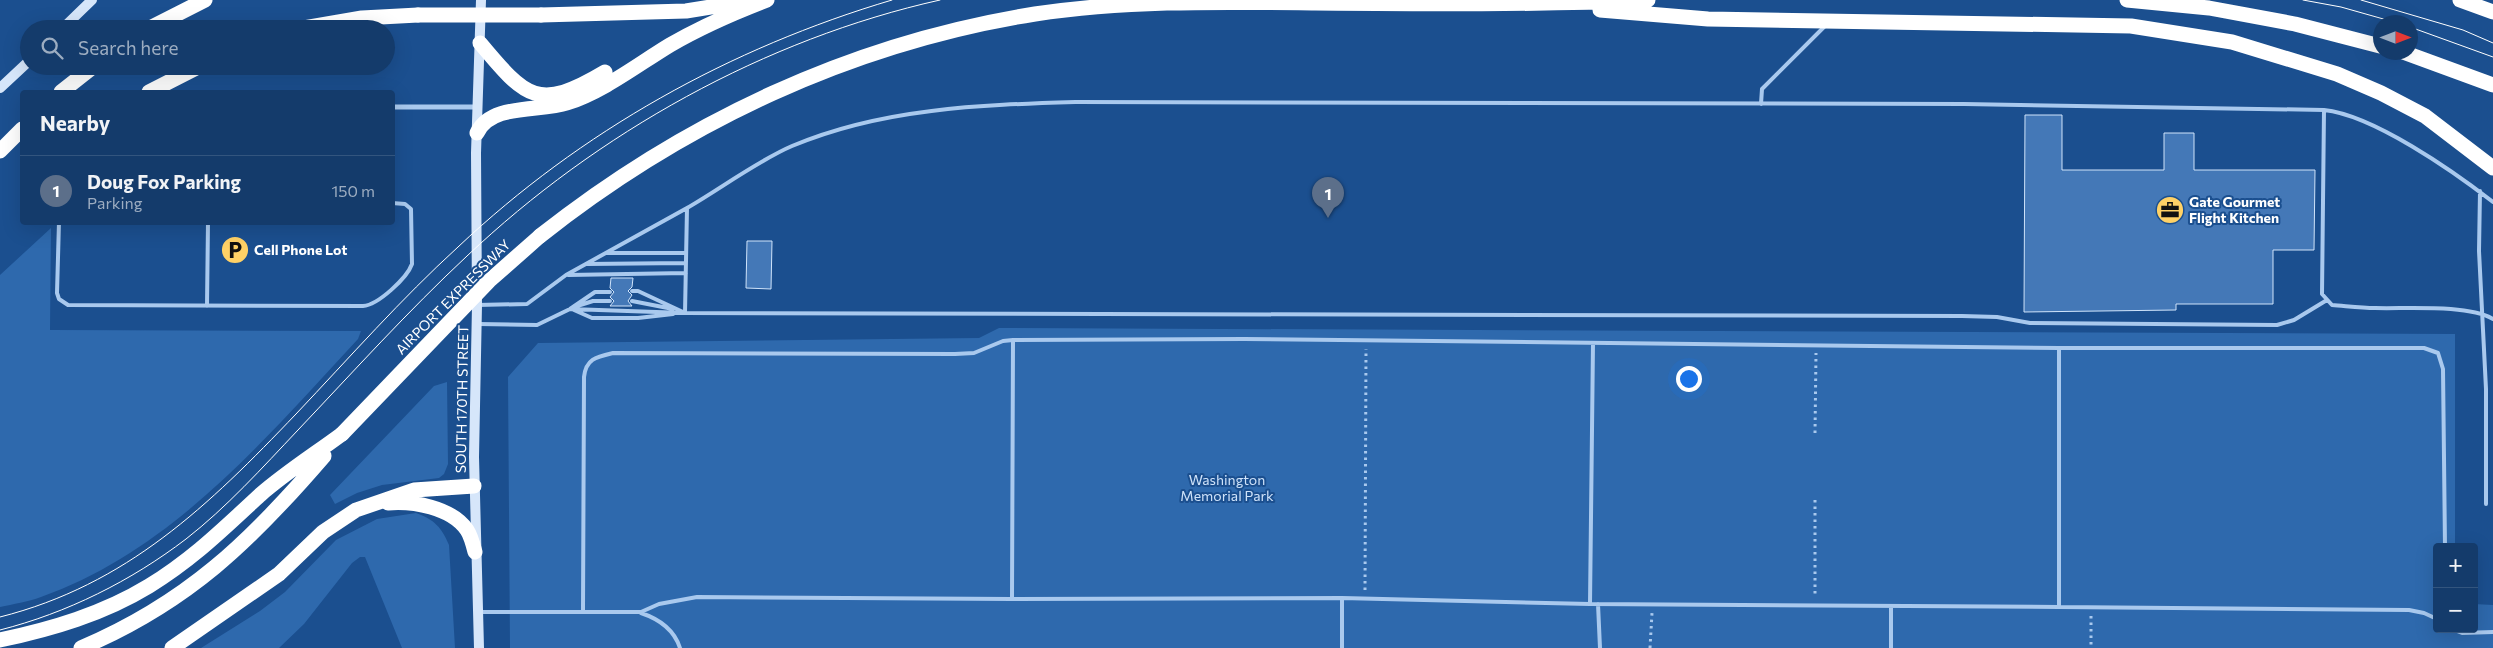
<!DOCTYPE html>
<meta charset="utf-8">
<style>
:root{--surface:#143b6b;--page:#1d4271;--text:#f1f3f6;--muted:#9dadc1;--line:#33557e;--accent:#95b2f1}
body{margin:0;font-family:Commissioner,sans-serif;background:var(--page);color:var(--text)}
.controls{position:absolute;right:15px;bottom:15px;display:grid;overflow:hidden;border-radius:5px;box-shadow:0 5px 20px #0002}
.controls button{width:45px;height:45px;display:grid;place-items:center;padding:0;border:0;border-bottom:1px solid var(--line);background:var(--surface);color:var(--text);font:25px sans-serif}
.compass{position:absolute;left:2373px;top:15px;width:45px;height:45px;border-radius:50%;background:var(--surface);box-shadow:0 5px 20px #0002;rotate:90deg}
.you{position:absolute;left:1688px;top:378px;width:18px;height:18px;margin:-12px;border:4px solid #fff;border-radius:50%;background:#1a73e8;box-shadow:0 0 0 8px #1a73e833}
.badge{display:grid;place-items:center;width:32px;height:32px;border-radius:50%;background:var(--accent);color:#fff;font-size:16px;font-weight:700}
.pin{position:absolute;translate:-50% -41px;filter:drop-shadow(0 1px 2px #0008)}
.pin::after{content:'';position:absolute;top:26px;width:18px;height:15px;background:inherit;clip-path:polygon(0 0,100% 0,50% 100%)}
.list{margin:0;padding:0;list-style:none}
h2{display:flex;justify-content:space-between;align-items:center;height:65px;margin:0;padding:0 20px;font-size:21px}
h2 small{font-size:16px;font-weight:400;color:var(--muted)}
.list li{display:grid;grid-template-columns:32px 1fr auto;gap:15px;align-items:center;box-sizing:border-box;height:70px;padding:0 20px;border-top:1px solid var(--line)}
.list b{display:block;font-size:19px;white-space:nowrap}
.list p{margin:0;font-size:16px;white-space:nowrap;color:var(--muted)}
.list em{font-size:16px;font-style:normal;color:var(--muted)}
.icon{flex:none;width:28px;height:28px;fill:none;stroke:currentColor;stroke-width:2;stroke-linecap:round;stroke-linejoin:round}
.map{position:relative;flex:none;width:2493px;height:648px;overflow:hidden}
.search{position:absolute;background:var(--surface);box-shadow:0 5px 20px #0002;left:20px;top:20px;width:375px;height:55px;display:flex;align-items:center;gap:12px;box-sizing:border-box;padding:0 18px;border-radius:28px;color:var(--muted);font-size:19px}
.panel{position:absolute;background:var(--surface);box-shadow:0 5px 20px #0002;left:20px;top:90px;width:375px;height:135px;border-radius:5px}
.map>svg:first-child{display:block}
.green{fill:#2e69ad}
.building{fill:#4478b7;stroke:#cfe3fa}
.lines{fill:none;stroke-linecap:round;stroke-linejoin:round}
.path{stroke:#a9c9ee;stroke-width:3;stroke-dasharray:2.5 4;stroke-linecap:butt}
.lane{stroke:#a9c9ee;stroke-width:4}
.street{stroke:#a9c9ee;stroke-width:5}
.secondary{stroke:#d6e6fa;stroke-width:10}
.highway{stroke:#fff;stroke-width:15}
.tram{stroke:#fff;stroke-width:1}
.highway-bridge{stroke:#fff;stroke-width:15}
.labels{text-anchor:middle;stroke-width:4;stroke-linejoin:round;paint-order:stroke}
.poi-label{font-size:14px;font-weight:bold;fill:#fff;stroke:#1b4f8f;text-anchor:start}
.street-label{font-size:14px;fill:#fff;stroke:#1b4f8f}
.park-label{font-size:14px;fill:#cfe3fa;stroke:#1b4f8f}
</style>
<div class="map">
<svg width="2493" height="648" viewBox="0 0 2493 648">
<rect width="100%" height="100%" fill="#1b4f8f"/>
<path class="green" d="M51,228l-1,102 311,1 -3,8c-93,100 -185,211 -317,258 -13,5 -28,7 -41,10v-332z
M999,328l1456,6v213h-18v82h37v-25l19,1v43h-1983l-2,-271 30,-34 441,-5z
M447,382l1,82 -4,10 -5,4 -57,7 -25,8 -22,11 -5,-9 104,-109z
M416,513c18,6 26,15 33,32l6,103h-53l-37,-91h-5l-8,6 -48,61 -25,24h-78l59,-37 25,-19 51,-52 41,-21z"/>
<path class="building" d="M2025,115h37v55h102v-37h30v37h121l-1,80h-41v54h-97v6l-152,2z
M747,241h25l-1,48 -25,-1z
M611,278h22l-1,9 -4,4 4,4 -4,6 4,5h-22l4,-5 -4,-4 4,-5 -4,-4z"/>
<g class="lines">
<path class="path" d="M1815,433l1,-80
M1815,500v96
M1365,590l1,-241
M2091,616v32
M1650,648l2,-35"/>
<path class="lane" d="M1761,104l1,-15 64,-64
M2324,110l-2,184 10,11c14,1 29,3 43,3 31,1 92,-4 118,11
M2480,191l-1,60 7,138v115
M59,222l-2,71 2,6 9,6 295,1c15,-1 44,-28 49,-42l-1,-55 -6,-5 -13,-1
M606,253h80
M586,264l100,-1
M568,275l118,-2
M632,291h6l45,21
M632,301l41,8
M477,305l50,-1 39,-29 121,-67
M207,306l1,-84
M574,307l19,-6h17
M570,309l115,4 1277,3 35,1 33,6 247,2 17,-5 33,-20
M574,310l18,8h46l35,-4
M685,313l2,-105c33,-19 72,-48 105,-62 90,-38 188,-41 284,-44l888,2 360,6c49,5 129,61 169,92
M478,324l59,1 33,-16 25,-17h15
M1012,599l330,-1 248,6 3,-261
M1590,604l469,3v-259
M1598,604l2,44
M1891,607v41
M2059,607l350,3 15,3 13,6
M480,612h103l1,-235c2,-18 12,-20 29,-24l342,1 19,-1 29,-12 10,-1 231,-1 815,9h365l14,5 5,16 2,178
M583,612h58l18,-8 38,-7 315,2 1,-259
M641,613c18,6 33,16 39,35
M2452,629l10,4 31,-1
M1342,648v-50"/>
<path class="street" d="M392,107h85"/>
<path class="secondary" d="M62,29l30,-29
M0,88l29,-27
M479,648l-5,-191 3,-152 -1,-152 5,-153"/>
<path class="highway" d="M2127,0l82,8 86,16 85,22
M2460,0l33,12
M1600,10l108,9 423,7 101,16 105,32 44,19 44,23 68,52
M541,15l145,-4 55,-9
M148,29l57,-29
M298,29l64,-11 56,-3
M480,43c46,55 58,69 125,29
M2403,52l90,33
M61,92l33,-26
M149,92l51,-26
M477,133c14,-30 63,-21 90,-30 37,-12 70,-38 103,-58 31,-18 63,-32 97,-45
M0,151l22,-22
M540,236c144,-114 312,-193 495,-222 93,-14 187,-12 280,-11 111,1 222,2 333,-3
M388,503c25,-2 63,4 79,27 4,6 6,14 8,22
M0,640c52,-11 103,-26 149,-54 44,-27 73,-56 111,-91 25,-22 55,-41 82,-61
M81,648c106,-45 169,-106 243,-192
M172,648l107,-74 44,-42 33,-22 58,-20 60,-4"/>
<path class="tram" d="M2303,0l38,7 53,15
M2361,0l102,30 30,13
M2410,27l83,30
M0,617c127,-32 209,-112 296,-203 54,-57 105,-115 162,-167 123,-116 272,-199 434,-247
M0,630c67,-17 131,-49 186,-91 41,-32 76,-71 112,-109 55,-58 110,-119 169,-174 130,-123 298,-217 473,-256"/>
<path class="highway-bridge" d="M418,15h123
M342,434l147,-153 51,-45"/>
</g>
<defs>
<symbol id="office-disc" viewBox="-11 -11 22 22"><circle r="9.5" fill="#ffd166" stroke="#1b4f8f"/><path d="M-6-3h4V-5.5h4V-3h4V5H-6ZM-1-4.5V-3h2v-1.5ZM-6 0V1H6V0Z" fill="#111"/></symbol>
<symbol id="parking-disc" viewBox="-11 -11 22 22"><circle r="9.5" fill="#ffd166" stroke="#1b4f8f"/><path d="M-3.5-5.5H1a3.5 3.5 0 0 1 0 7H-1V5.5H-3.5ZM-1-3.4V-.6H.8a1.4 1.4 0 0 0 0-2.8Z" fill="#111"/></symbol>
</defs>
<g fill-rule="evenodd">
<use href="#office-disc" x="2154" y="194" width="32" height="32"/>
<use href="#parking-disc" x="219" y="234" width="32" height="32"/>
</g>
<g class="labels">
<g class="poi-label">
<text x="2189" y="207">Gate Gourmet<tspan x="2189" dy="16">Flight Kitchen</tspan></text>
<text x="254" y="255">Cell Phone Lot</text>
</g>
<g class="street-label">
<text transform="translate(453 297) rotate(-45)" y="5">AIRPORT EXPRESSWAY</text>
<text transform="translate(462 399) rotate(-89)" y="5">SOUTH 170TH STREET</text>
</g>
<g class="park-label">
<text x="1227" y="485">Washington<tspan x="1227" dy="16">Memorial Park</tspan></text>
</g>
</g>
</svg>
<div class="controls">
<button>+</button>
<button>−</button>
</div>
<svg class="compass" viewBox="-18 -18 36 36"><path d="M0-13l5 13h-10z" fill="#e53935"/><path d="M0 13l5-13h-10z" fill="#9dadc1"/></svg>
<div class="you"></div>
<div class="pin badge" style="left:1328px;top:218px;background:#5c6f8a">1</div>
<div class="search"><svg class="icon" aria-label="search" viewBox="0 0 24 24"><circle cx="10" cy="10" r="6"/><path d="M15 15l6 6"/></svg>Search here</div>
<section class="panel">
<h2>Nearby<small></small></h2>
<ul class="list">
<li><span class="badge" style="background:#5c6f8a">1</span><div><b>Doug Fox Parking</b><p>Parking</p></div><em>150 m</em></li>
</ul>
</section>
</div>
